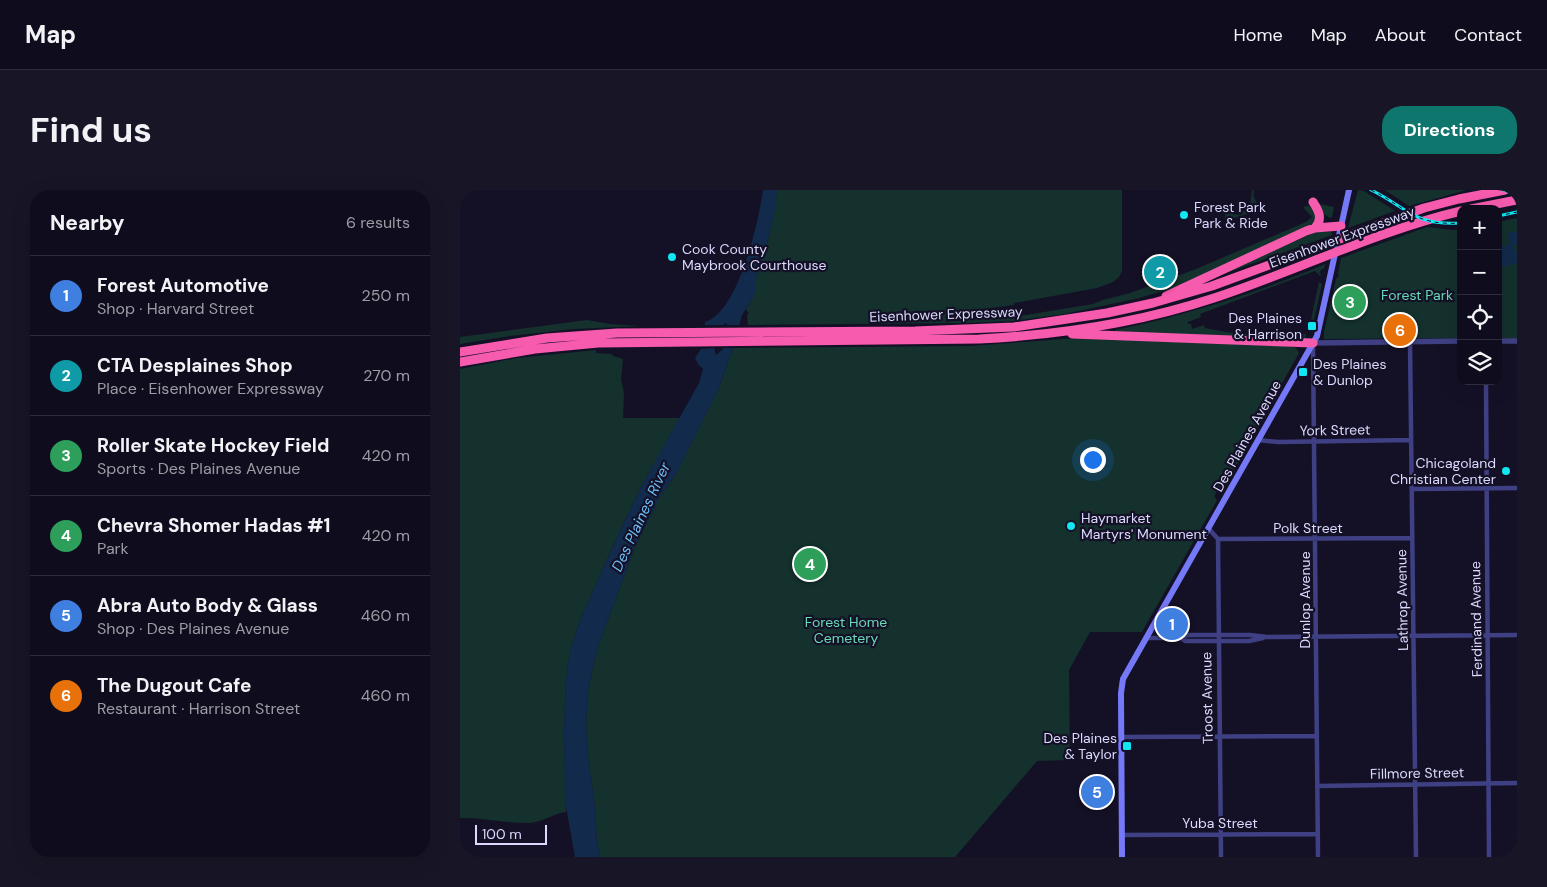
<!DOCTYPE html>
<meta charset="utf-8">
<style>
:root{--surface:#0f0d1d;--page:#181626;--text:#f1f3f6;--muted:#9b9ca4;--line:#2f2d3b;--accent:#0f766e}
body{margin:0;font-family:"DM Sans",sans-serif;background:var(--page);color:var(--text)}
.controls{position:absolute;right:15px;top:15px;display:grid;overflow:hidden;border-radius:10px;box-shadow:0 5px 20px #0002}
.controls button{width:45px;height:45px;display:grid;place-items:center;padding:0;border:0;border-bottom:1px solid var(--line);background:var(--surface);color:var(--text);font:25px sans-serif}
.scale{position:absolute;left:15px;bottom:12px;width:72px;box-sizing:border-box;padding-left:5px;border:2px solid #dbd9fd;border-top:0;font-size:14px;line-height:18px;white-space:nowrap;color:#dbd9fd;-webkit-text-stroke:4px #141127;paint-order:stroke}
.you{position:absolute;left:632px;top:269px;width:18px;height:18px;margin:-12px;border:4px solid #fff;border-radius:50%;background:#1a73e8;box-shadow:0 0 0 8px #1a73e833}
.badge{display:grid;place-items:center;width:32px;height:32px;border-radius:50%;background:var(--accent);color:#fff;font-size:16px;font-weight:700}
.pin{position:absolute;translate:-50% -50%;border:2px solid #fff;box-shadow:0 1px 5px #0006}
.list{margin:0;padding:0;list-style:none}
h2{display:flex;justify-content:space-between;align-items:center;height:65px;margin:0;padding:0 20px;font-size:21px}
h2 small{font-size:16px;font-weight:400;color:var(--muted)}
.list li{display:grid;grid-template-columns:32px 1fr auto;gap:15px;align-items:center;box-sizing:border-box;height:80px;padding:0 20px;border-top:1px solid var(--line)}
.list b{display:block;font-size:19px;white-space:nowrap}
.list p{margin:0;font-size:16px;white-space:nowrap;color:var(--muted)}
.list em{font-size:16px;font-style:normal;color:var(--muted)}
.icon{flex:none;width:28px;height:28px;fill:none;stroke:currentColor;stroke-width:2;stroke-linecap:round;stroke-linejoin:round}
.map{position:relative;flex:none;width:1057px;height:667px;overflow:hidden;border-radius:20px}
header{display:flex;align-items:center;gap:30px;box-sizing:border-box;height:70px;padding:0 25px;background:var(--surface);border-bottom:1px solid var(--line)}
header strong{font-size:24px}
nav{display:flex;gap:28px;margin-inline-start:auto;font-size:18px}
.intro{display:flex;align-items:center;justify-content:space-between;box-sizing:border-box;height:120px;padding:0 30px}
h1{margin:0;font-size:35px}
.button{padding:12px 22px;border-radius:20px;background:var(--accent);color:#fff;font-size:18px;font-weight:700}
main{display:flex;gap:30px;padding:0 30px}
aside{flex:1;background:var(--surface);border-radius:20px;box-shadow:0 5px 20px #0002}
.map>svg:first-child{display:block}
.green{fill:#14312e}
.water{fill:#122a4b;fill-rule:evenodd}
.pier{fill:#141127}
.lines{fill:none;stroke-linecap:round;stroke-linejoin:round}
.minor{stroke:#3f4083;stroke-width:4.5}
.tertiary{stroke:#3f4083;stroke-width:5.5}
.secondary{stroke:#7679f7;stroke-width:6}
.motorway{stroke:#f65bae;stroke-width:9}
.rail-casing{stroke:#10e7f2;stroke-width:3}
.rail{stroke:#141127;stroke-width:1;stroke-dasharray:4;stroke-linecap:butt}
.poi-dot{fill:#10e7f2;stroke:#141127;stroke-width:2}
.labels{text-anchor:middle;stroke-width:4.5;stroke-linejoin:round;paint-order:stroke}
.poi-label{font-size:14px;fill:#dbd9fd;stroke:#141127;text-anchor:start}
.street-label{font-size:14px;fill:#dbd9fd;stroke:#141127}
.park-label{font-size:14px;fill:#68dab7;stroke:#141127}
.water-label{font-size:15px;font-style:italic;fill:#6dbef7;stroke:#141127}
</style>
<header>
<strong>Map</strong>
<nav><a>Home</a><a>Map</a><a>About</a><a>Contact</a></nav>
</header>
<div class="intro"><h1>Find us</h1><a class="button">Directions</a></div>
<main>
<aside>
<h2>Nearby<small>6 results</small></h2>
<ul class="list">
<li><span class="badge" style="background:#3f7fe0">1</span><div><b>Forest Automotive</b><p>Shop · Harvard Street</p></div><em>250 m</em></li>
<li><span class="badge" style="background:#0f9aa8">2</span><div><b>CTA Desplaines Shop</b><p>Place · Eisenhower Expressway</p></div><em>270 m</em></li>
<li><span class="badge" style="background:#2e9e5b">3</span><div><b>Roller Skate Hockey Field</b><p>Sports · Des Plaines Avenue</p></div><em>420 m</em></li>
<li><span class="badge" style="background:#2e9e5b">4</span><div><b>Chevra Shomer Hadas #1</b><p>Park</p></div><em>420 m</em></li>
<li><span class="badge" style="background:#3f7fe0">5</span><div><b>Abra Auto Body &amp; Glass</b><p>Shop · Des Plaines Avenue</p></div><em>460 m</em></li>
<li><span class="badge" style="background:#e8710a">6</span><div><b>The Dugout Cafe</b><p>Restaurant · Harrison Street</p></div><em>460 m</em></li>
</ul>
</aside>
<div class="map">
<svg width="1057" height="667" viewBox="0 0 1057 667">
<rect width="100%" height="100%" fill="#141127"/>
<path class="green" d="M317,0h345v81l-3,6 -6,5 -16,6 -83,15v2l-64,8 -5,9 81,-7 67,-11 10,-4 27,-7 66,-24 110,-47 6,-5 -9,-10 5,-1 6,3 3,8 -5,8 -127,60 -50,14 -71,15 -51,7 -48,2 -217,2 -1,-10 2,-1 -3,-5c9,-12 7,-16 9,-29 2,-6 5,-12 7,-18 7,-24 12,-48 15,-72z
M792,0h2c-2,10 4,13 9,19l-38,12v-8l17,2 1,-4 6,1z
M898,0l6,1 31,20 -47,17z
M925,0h82l-58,16z
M859,14l15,3 -2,10 -2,1 -6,-4z
M1057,28v120h-19v-116z
M967,37l26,3 8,-1v109l-137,1v-7l12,-53 3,-3 -1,-2 3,-16z
M856,42h15l1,3 -125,45z
M865,74l-1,5h-2l-3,4 2,1 -1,2 -5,-5 -115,43 1,3 -13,5v2h3l1,5 12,-4 1,3c26,6 51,7 77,7l1,-4 3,1 1,1 19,1 -1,5 -189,-5 -1,-4c73,-15 144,-38 210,-66z
M859,92l3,2 -8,36 -3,-1z
M127,130l23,4 30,2 -66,3 -64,7 -50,8v-7z
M618,148l210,8 8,2 3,5 -73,131h-4l-8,12 3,4 -1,2 -74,130h-52l-21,38 1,90 -33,1 -82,96h-355l-3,-14 -2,-37 -7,-48 -2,-32 2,-36 9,-41 38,-102 27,-54 14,-19 42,-84 15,-42 237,-2z
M136,160v3l16,1 1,2 10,3 -2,21 3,12 -1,26h57l-40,71 -28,59 -32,72 -10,31 -4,28 -2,51 2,82c-12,1 -23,10 -36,11 -24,1 -46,-6 -70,-5v-449l57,-11z"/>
<path class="water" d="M303,0h14l-2,19 -12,52 -8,20v12l-4,8 -9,14 -7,27 -17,48 -42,84 -14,19 -27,54 -38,102 -9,41 -2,36 2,32 7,48 2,37 3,14h-25l-10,-56 -1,-71 2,-51 4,-28 10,-31 32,-72 28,-59 59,-106 4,-14 -5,-5 -3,-6 6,-9 4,-27c33,-9 54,-101 58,-132zM265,133l2,1 -4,25 -7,6c-5,-11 6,-21 9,-32z
M1048,42h9v13h-4v3l4,4v11l-9,3h-10l2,-16 -2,-2v-5l1,-1 5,5 5,-3z"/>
<path class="pier" d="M244,135h38l-7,23h-17l2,-1 3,-16 -6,17 -18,1z"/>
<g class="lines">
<path class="minor" d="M950,152l6,515
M853,153l5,514
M1026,191l3,476
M798,250l20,2 133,-2
M952,299l105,-1
M749,339l9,10 194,-1
M758,349l3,318
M686,448h35l7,-3h62l17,2 250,-2
M721,448l4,3h64l14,-3
M662,547l195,-1
M857,596l200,-3
M662,645l196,-1"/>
<path class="tertiary" d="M1038,151h19
M853,153l148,-2"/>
<path class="secondary" d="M662,667l-1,-164 2,-14 194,-343 32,-146"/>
<path class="motorway" d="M853,12c6,9 10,17 2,26
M1011,19l46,-9
M706,106l140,-65 9,-3 26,-2
M612,144l241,9
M0,162l87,-14 70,-5 298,-2 99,-4 93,-14 46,-10 59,-17 212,-78 35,-9 46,-9
M0,172l75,-13 63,-6 381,-4c80,-4 159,-16 235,-41 82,-27 162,-67 247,-87"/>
<defs>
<path id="rail" d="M911,0c37,18 43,36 90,33
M1043,0l14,4
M1038,26l19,-4"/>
</defs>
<use href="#rail" class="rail-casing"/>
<use href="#rail" class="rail"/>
</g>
<g class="poi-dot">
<circle cx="724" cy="25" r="5"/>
<circle cx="212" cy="67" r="5"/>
<rect x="847" y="131" width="10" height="10" rx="2.5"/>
<rect x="838" y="177" width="10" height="10" rx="2.5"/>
<circle cx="1046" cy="281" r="5"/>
<circle cx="611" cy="336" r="5"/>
<rect x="662" y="551" width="10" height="10" rx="2.5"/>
</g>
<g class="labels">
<g class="poi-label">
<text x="734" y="22">Forest Park<tspan x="734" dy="16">Park &amp; Ride</tspan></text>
<text x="222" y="64">Cook County<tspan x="222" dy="16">Maybrook Courthouse</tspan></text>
<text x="842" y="133" text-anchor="end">Des Plaines<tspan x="842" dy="16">&amp; Harrison</tspan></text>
<text x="853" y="179">Des Plaines<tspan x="853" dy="16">&amp; Dunlop</tspan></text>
<text x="1036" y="278" text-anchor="end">Chicagoland<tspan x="1036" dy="16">Christian Center</tspan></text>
<text x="621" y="333">Haymarket<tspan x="621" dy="16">Martyrs' Monument</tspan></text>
<text x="657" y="553" text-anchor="end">Des Plaines<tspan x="657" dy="16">&amp; Taylor</tspan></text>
</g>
<g class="street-label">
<text transform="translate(882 47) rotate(-20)" y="5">Eisenhower Expressway</text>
<text transform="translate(486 124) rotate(-2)" y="5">Eisenhower Expressway</text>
<text transform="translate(875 240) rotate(-1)" y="5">York Street</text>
<text transform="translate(787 246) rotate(-61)" y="5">Des Plaines Avenue</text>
<text x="848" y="343">Polk Street</text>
<text transform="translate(845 410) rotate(-90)" y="5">Dunlop Avenue</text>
<text transform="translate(942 410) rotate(-91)" y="5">Lathrop Avenue</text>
<text transform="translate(1016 429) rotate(-91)" y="5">Ferdinand Avenue</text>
<text transform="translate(747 508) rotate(-91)" y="5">Troost Avenue</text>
<text transform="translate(957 583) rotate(-1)" y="5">Fillmore Street</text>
<text x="760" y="638">Yuba Street</text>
</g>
<g class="park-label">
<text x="957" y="110">Forest Park</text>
<text x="386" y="437">Forest Home<tspan x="386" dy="16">Cemetery</tspan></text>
</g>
<g class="water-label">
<text transform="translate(181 327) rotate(-65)" y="5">Des Plaines River</text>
</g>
</g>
</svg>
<div class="controls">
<button>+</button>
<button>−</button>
<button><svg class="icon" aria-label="locate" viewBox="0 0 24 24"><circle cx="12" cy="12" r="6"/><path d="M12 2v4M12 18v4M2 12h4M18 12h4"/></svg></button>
<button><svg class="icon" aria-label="layers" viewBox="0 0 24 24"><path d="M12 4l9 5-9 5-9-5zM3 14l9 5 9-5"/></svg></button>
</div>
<div class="scale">100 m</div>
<div class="you"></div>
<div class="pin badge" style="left:712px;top:434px;background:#3f7fe0">1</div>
<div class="pin badge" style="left:700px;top:82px;background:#0f9aa8">2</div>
<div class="pin badge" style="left:890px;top:112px;background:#2e9e5b">3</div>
<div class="pin badge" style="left:350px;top:374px;background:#2e9e5b">4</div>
<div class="pin badge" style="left:637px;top:602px;background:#3f7fe0">5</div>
<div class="pin badge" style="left:940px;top:140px;background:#e8710a">6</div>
</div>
</main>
